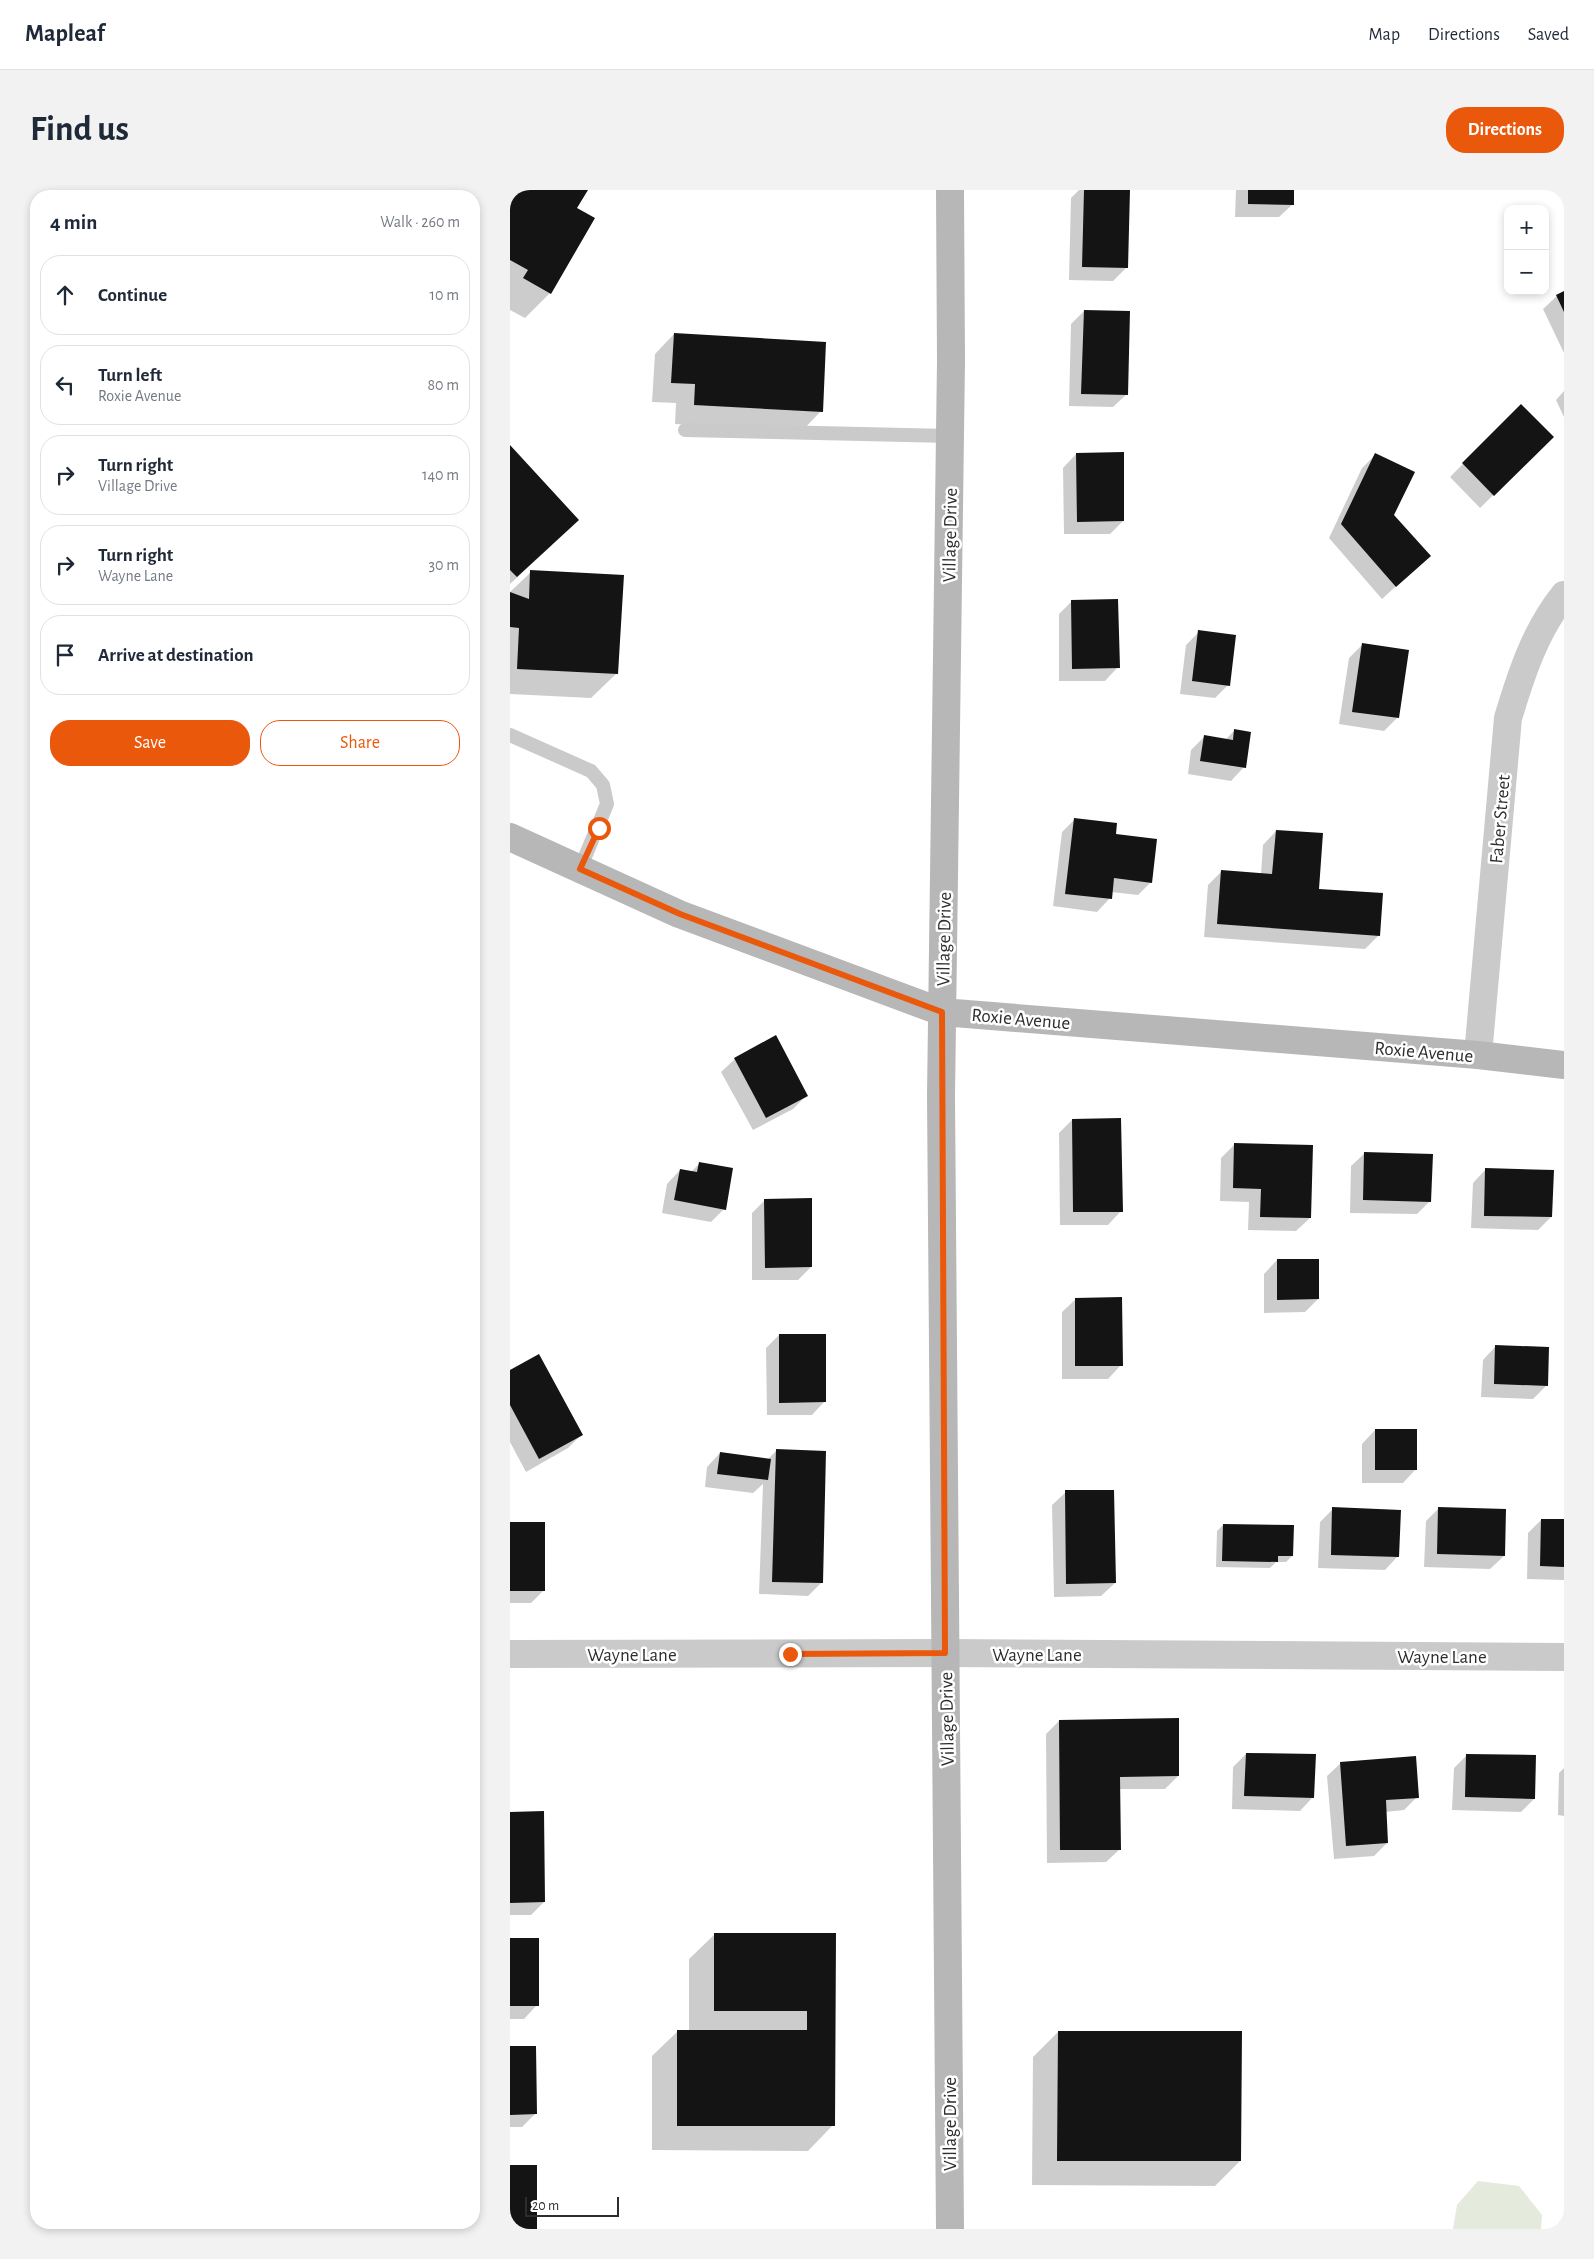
<!DOCTYPE html>
<meta charset="utf-8">
<style>
:root{--surface:#fff;--page:#f2f2f3;--text:#1f2937;--muted:#747a83;--line:#e0e1e3;--accent:#ea580c}
body{margin:0;font-family:"Alegreya Sans",sans-serif;background:var(--page);color:var(--text)}
.controls{position:absolute;right:15px;top:15px;display:grid;overflow:hidden;border-radius:10px;box-shadow:0 2px 8px #0003}
.controls button{width:45px;height:45px;display:grid;place-items:center;padding:0;border:0;border-bottom:1px solid var(--line);background:var(--surface);color:var(--text);font:25px sans-serif}
.scale{position:absolute;left:15px;bottom:12px;width:94px;box-sizing:border-box;padding-left:5px;border:2px solid #2d2d2d;border-top:0;font-size:14px;line-height:18px;white-space:nowrap;color:#2d2d2d;-webkit-text-stroke:4px #fff;paint-order:stroke}
.stop{position:absolute;width:15px;height:15px;margin:-11px;border:4px solid #ea580c;border-radius:50%;background:#fff}
.stop.end{background:#ea580c;border-color:#fff;box-shadow:0 1px 5px #0008}
.list{margin:0;padding:0;list-style:none}
h2{display:flex;justify-content:space-between;align-items:center;height:65px;margin:0;padding:0 20px;font-size:21px}
h2 small{font-size:16px;font-weight:400;color:var(--muted)}
.list li{display:grid;grid-template-columns:32px 1fr auto;gap:15px;align-items:center;box-sizing:border-box;height:80px;margin:0 10px 10px;padding:0 10px;border:1px solid var(--line);border-radius:20px}
.list b{display:block;font-size:19px;white-space:nowrap}
.list p{margin:0;font-size:16px;white-space:nowrap;color:var(--muted)}
.list em{font-size:16px;font-style:normal;color:var(--muted)}
.actions{display:flex;gap:10px;padding:15px 20px}
.actions a{flex:1;padding:11px 0;border:1px solid var(--accent);border-radius:20px;text-align:center;font-size:18px;color:var(--accent)}
.actions .main{background:var(--accent);color:#fff}
.icon{flex:none;width:28px;height:28px;fill:none;stroke:currentColor;stroke-width:2;stroke-linecap:round;stroke-linejoin:round}
.map{position:relative;flex:none;width:1054px;height:2039px;overflow:hidden;border-radius:20px}
header{display:flex;align-items:center;gap:30px;box-sizing:border-box;height:70px;padding:0 25px;background:var(--surface);border-bottom:1px solid var(--line)}
header strong{font-size:24px}
nav{display:flex;gap:28px;margin-inline-start:auto;font-size:18px}
.intro{display:flex;align-items:center;justify-content:space-between;box-sizing:border-box;height:120px;padding:0 30px}
h1{margin:0;font-size:35px}
.button{padding:12px 22px;border-radius:20px;background:var(--accent);color:#fff;font-size:18px;font-weight:700}
main{display:flex;gap:30px;padding:0 30px}
aside{flex:1;background:var(--surface);border-radius:20px;box-shadow:0 2px 8px #0003}
.map>svg:first-child{display:block}
.green{fill:#e4eadc}
.shadow{fill:#0003}
.building{fill:#141414}
.lines{fill:none;stroke-linecap:round;stroke-linejoin:round}
.lane{stroke:#cacaca;stroke-width:14}
.street{stroke:#cacaca;stroke-width:28}
.secondary{stroke:#b7b7b7;stroke-width:28}
.route{stroke:#ea580c;stroke-width:6}
.labels{text-anchor:middle;stroke-width:5;stroke-linejoin:round;paint-order:stroke}
.street-label{font-size:19px;fill:#2d2d2d;stroke:#fff}
</style>
<header>
<strong>Mapleaf</strong>
<nav><a>Map</a><a>Directions</a><a>Saved</a></nav>
</header>
<div class="intro"><h1>Find us</h1><a class="button">Directions</a></div>
<main>
<aside>
<h2>4 min<small>Walk · 260 m</small></h2>
<ul class="list">
<li><svg class="icon" aria-label="ahead" viewBox="0 0 24 24"><path d="M12 20V5M6 11l6-6 6 6"/></svg><div><b>Continue</b></div><em>10 m</em></li>
<li><svg class="icon" aria-label="left" viewBox="0 0 24 24"><path d="M17 20v-9H6M10 6l-5 5 5 5"/></svg><div><b>Turn left</b><p>Roxie Avenue</p></div><em>80 m</em></li>
<li><svg class="icon" aria-label="right" viewBox="0 0 24 24"><path d="M7 20v-9h11M14 6l5 5-5 5"/></svg><div><b>Turn right</b><p>Village Drive</p></div><em>140 m</em></li>
<li><svg class="icon" aria-label="right" viewBox="0 0 24 24"><path d="M7 20v-9h11M14 6l5 5-5 5"/></svg><div><b>Turn right</b><p>Wayne Lane</p></div><em>30 m</em></li>
<li><svg class="icon" aria-label="arrive" viewBox="0 0 24 24"><path d="M6 21V4h12l-3 4 3 4H6"/></svg><div><b>Arrive at destination</b></div></li>
</ul>
<div class="actions"><a class="main">Save</a><a>Share</a></div>
</aside>
<div class="map">
<svg width="1054" height="2039" viewBox="0 0 1054 2039">
<rect width="100%" height="100%" fill="#fff"/>
<path class="green" d="M968,1991l41,5 23,29 -1,14h-88l4,-24z"/>
<path class="shadow" d="M0,0h76l-10,19 -26,84 -25,25 -15,-8z
M569,0h50l-3,78 -13,13 -44,-1 2,-82z
M726,0h57v14l-14,13h-44z
M1054,103v60l-21,-44 14,-13z
M574,121l43,83 -14,13 -44,-1 2,-82z
M164,144l147,77 -19,20 -127,-7 1,-21 -24,-1 3,-48z
M1054,201v26l-8,-17z
M1011,215l31,32 -72,71 -30,-31z
M0,257l42,98 -42,39z
M566,264l47,67 -13,13h-46l-1,-66z
M865,265l18,60 36,41 -47,43 -53,-61 33,-70z
M21,382l86,101 -26,25 -81,-4v-102z
M562,411l46,66 -13,14h-46v-67z
M689,442l29,53 -13,13 -35,-4 6,-49z
M852,455l35,73 -13,13 -45,-7 10,-66z
M725,540l9,37 -13,14 -43,-7 3,-24 14,-14 20,4z
M565,629l40,16 36,47 -13,13 -27,-3 -1,6 -13,14 -44,-6 9,-74z
M766,641l42,59 61,45 -14,14 -161,-12 4,-52 14,-14 39,3 2,-29z
M225,869l72,36 -14,14 -40,21 -32,-58z
M562,930l49,91 -13,14h-48l-1,-92z
M725,954l75,74 -14,13 -48,-1 1,-28 -29,-1 1,-43z
M855,963l65,48 -13,13 -67,-1 1,-47z
M189,974l25,45 -13,13 -49,-9 5,-29 13,-14 11,2z
M976,979l65,48 -13,13 -67,-2 2,-45z
M255,1010l46,67 -13,13h-46v-67z
M767,1070l41,39 -13,13 -41,1v-39z
M566,1109l45,66 -13,14h-46v-67z
M269,1145l46,66 -13,14h-45l-1,-67z
M986,1156l50,40 -13,13 -52,-2 2,-37z
M0,1181l71,64 -13,13 -42,24 -16,-30z
M865,1240l41,39 -13,14h-41v-39z
M267,1260l44,133 -13,13 -49,-2 4,-110 -10,9 -48,-6 2,-20 13,-14 48,6z
M556,1302l49,91 -14,13 -47,1 -2,-92z
M929,1318l65,48 -14,13 -66,-2 2,-46z
M823,1319l65,47 -13,14 -67,-2 2,-46z
M1031,1330l23,1v59l-37,-1 1,-46z
M0,1333l34,67 -13,13h-21z
M713,1335l69,31 -6,6h-10l-6,6 -54,-1 1,-36z
M549,1531l119,55 -13,13h-46l1,60 -14,13 -59,1 -1,-129z
M736,1564l67,43 -13,14 -68,-2 1,-42z
M957,1565l67,44 -13,13 -69,-2 2,-42z
M831,1573l76,34 -13,13 -19,2 2,31 -13,13 -40,3 -7,-83z
M1054,1578v48l-6,-1 1,-42z
M0,1623l34,89 -13,13h-21z
M205,1744h120l-2,191 -25,26 -156,-1v-94l26,-25h11v-72z
M0,1749l27,66 -13,14h-14z
M548,1842l182,129 -25,25 -183,-1 1,-128z
M0,1857l25,67 -13,13h-12z"/>
<path class="building" d="M0,0h78l-11,18 18,10 -44,76 -28,-16 5,-8 -18,-10z
M574,0h46l-2,78 -46,-1z
M738,0h46v15l-46,-1z
M1054,101v21l-8,-17z
M574,120l46,1 -2,84 -47,-1z
M164,143l152,9 -3,70 -129,-7 1,-21 -24,-1z
M1011,214l33,33 -60,59 -32,-33z
M0,255l69,75 -62,57 -7,-7z
M614,262v69l-47,1 -1,-69z
M865,263l40,19 -21,43 37,41 -35,31 -55,-63z
M20,380l94,5 -6,99 -101,-5 2,-41 -9,-1v-35l19,7z
M608,409l2,69 -48,1 -1,-69z
M688,440l38,5 -6,51 -38,-5z
M852,453l47,7 -10,68 -47,-6z
M724,539l17,3 -5,36 -46,-7 4,-26 29,5z
M564,628l43,5 -1,11 41,5 -5,44 -38,-5 -2,21 -47,-5z
M766,640l47,3 -4,56 64,4 -3,43 -163,-12 4,-54 51,4z
M266,845l32,61 -42,22 -32,-60z
M611,928l2,94h-50l-1,-93z
M724,953l79,2 -2,73 -51,-1 1,-28 -28,-1z
M854,962l69,2 -2,48 -68,-2z
M189,972l34,6 -7,42 -52,-10 6,-31 17,3z
M975,978l69,2 -2,47 -68,-1z
M302,1008v69l-47,1 -1,-69z
M767,1069h42v40l-42,1z
M612,1107l1,69h-48v-68z
M269,1144h47v68l-47,1z
M985,1155l54,2 -1,39 -54,-2z
M29,1164l44,81 -44,24 -29,-54v-35z
M865,1239h42v41h-42z
M266,1259l50,2 -3,132 -51,-1z
M210,1262l51,7 -3,21 -51,-6z
M555,1300h49l2,93 -50,1z
M822,1317l69,3 -2,47 -68,-2z
M928,1317l68,2 -1,47 -68,-2z
M1031,1329h23v48l-24,-1z
M0,1332h35v69h-35z
M713,1334l71,1 -1,31h-15v6l-56,-1z
M669,1528v58l-59,1 1,73h-61l-1,-130z
M736,1563l70,1 -2,44 -70,-2z
M956,1564l70,1 -1,44 -70,-2z
M906,1566l3,42 -33,2 2,43 -42,3 -6,-84z
M34,1621l1,91 -35,1v-91z
M204,1743h122l-1,193h-158v-96h130v-19h-93z
M0,1748h29v68h-29z
M548,1841h184l-1,130h-184z
M0,1856h26l1,68 -27,1z
M0,1975h27v64h-27z"/>
<g class="lines">
<path class="lane" d="M175,240l265,6
M0,545l81,36 12,14 4,19 -27,65"/>
<path class="street" d="M968,865l30,-337c13,-43 27,-87 56,-123
M0,1464l435,-1 619,4"/>
<path class="secondary" d="M440,0l1,171 -10,735 9,1133
M0,647l169,77 263,98 536,43 86,10"/>
</g>
<g class="lines">
<path class="route" d="M89,638l-19,41 100,45 262,98 3,641 -155,1"/>
</g>
<g class="labels">
<g class="street-label">
<text transform="translate(439 345) rotate(-89)" y="7">Village Drive</text>
<text transform="translate(989 629) rotate(-85)" y="7">Faber Street</text>
<text transform="translate(433 749) rotate(-89)" y="7">Village Drive</text>
<text transform="translate(511 828) rotate(5)" y="7">Roxie Avenue</text>
<text transform="translate(914 861) rotate(5)" y="7">Roxie Avenue</text>
<text x="122" y="1471">Wayne Lane</text>
<text x="527" y="1471">Wayne Lane</text>
<text x="932" y="1473">Wayne Lane</text>
<text transform="translate(436 1529) rotate(-91)" y="7">Village Drive</text>
<text transform="translate(439 1934) rotate(-90)" y="7">Village Drive</text>
</g>
</g>
</svg>
<div class="controls">
<button>+</button>
<button>−</button>
</div>
<div class="scale">20 m</div>
<div class="stop" style="left:89px;top:638px"></div>
<div class="stop end" style="left:280px;top:1464px"></div>
</div>
</main>
